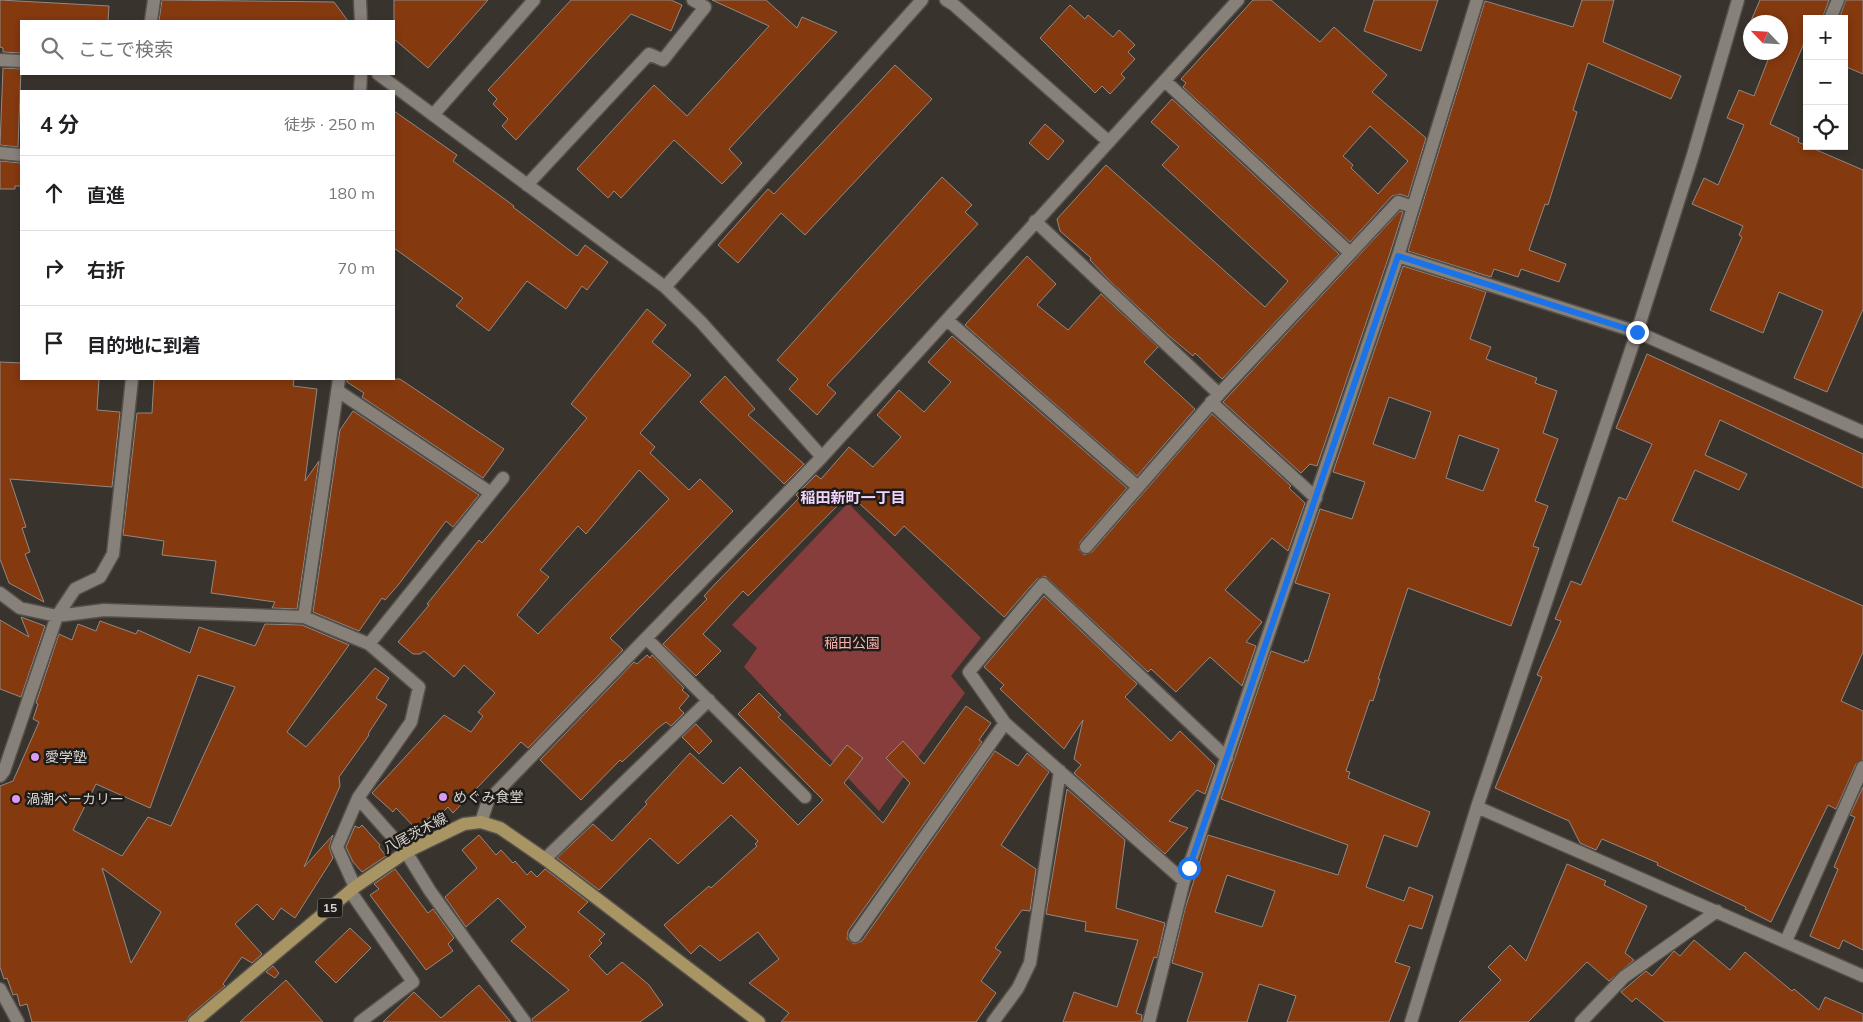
<!DOCTYPE html>
<html lang="ja">
<meta charset="utf-8">
<style>
:root{--surface:#fff;--page:#f2f2f2;--text:#202124;--muted:#757577;--line:#e0e0e0}
body{margin:0;font-family:Mulish,"Noto Sans JP",sans-serif;background:var(--page);color:var(--text)}
.controls{position:absolute;right:15px;top:15px;display:grid;overflow:hidden;border-radius:0px;box-shadow:0 2px 8px #0003}
.controls button{width:45px;height:45px;display:grid;place-items:center;padding:0;border:0;border-bottom:1px solid var(--line);background:var(--surface);color:var(--text);font:25px sans-serif}
.compass{position:absolute;left:1743px;top:15px;width:45px;height:45px;border-radius:50%;background:var(--surface);box-shadow:0 2px 8px #0003;rotate:295deg}
.stop{position:absolute;width:15px;height:15px;margin:-11px;border:4px solid #1a73e8;border-radius:50%;background:#fff}
.stop.end{background:#1a73e8;border-color:#fff;box-shadow:0 1px 5px #0008}
.list{margin:0;padding:0;list-style:none}
h2{display:flex;justify-content:space-between;align-items:center;height:65px;margin:0;padding:0 20px;font-size:21px}
h2 small{font-size:16px;font-weight:400;color:var(--muted)}
.list li{display:grid;grid-template-columns:32px 1fr auto;gap:15px;align-items:center;box-sizing:border-box;height:75px;padding:0 20px;border-top:1px solid var(--line)}
.list b{display:block;font-size:19px;white-space:nowrap}
.list em{font-size:16px;font-style:normal;color:var(--muted)}
.icon{flex:none;width:28px;height:28px;fill:none;stroke:currentColor;stroke-width:2;stroke-linecap:round;stroke-linejoin:round}
.map{position:relative;flex:none;width:1863px;height:1022px;overflow:hidden}
.search{position:absolute;background:var(--surface);box-shadow:0 2px 8px #0003;left:20px;top:20px;width:375px;height:55px;display:flex;align-items:center;gap:12px;box-sizing:border-box;padding:0 18px;border-radius:0px;color:var(--muted);font-size:19px}
.panel{position:absolute;background:var(--surface);box-shadow:0 2px 8px #0003;left:20px;top:90px;width:375px;height:290px;border-radius:0px}
.map>svg:first-child{display:block}
.green{fill:#873d3c}
.building{fill:#85390f;stroke:#928884;fill-rule:evenodd}
.lines{fill:none;stroke-linecap:round;stroke-linejoin:round}
.minor-casing{stroke:#534f4a;stroke-width:15}
.primary-casing{stroke:#534f4a;stroke-width:15}
.minor{stroke:#88817a;stroke-width:12}
.primary{stroke:#a99463;stroke-width:12}
.route{stroke:#1a73e8;stroke-width:6}
.poi-dot{fill:#dd99f3;stroke:#1e1b19;stroke-width:2}
.labels{text-anchor:middle;stroke-width:5;stroke-linejoin:round;paint-order:stroke}
.shield{fill:#1e1b19;stroke:#a09c99;stroke-width:1}
.shield-label{font-size:12px;font-weight:bold;fill:#d7d4d0}
.park-label{font-size:14px;fill:#fbb1ac;stroke:#1e1b19}
.poi-label{font-size:14px;fill:#d7d4d0;stroke:#1e1b19;text-anchor:start}
.street-label{font-size:14px;fill:#d7d4d0;stroke:#1e1b19}
.neighbourhood-label{font-size:15px;font-weight:bold;fill:#f1d4fb;stroke:#1e1b19}
</style>
<div class="map">
<svg width="1863" height="1022" viewBox="0 0 1863 1022">
<rect width="100%" height="100%" fill="#39332d"/>
<path class="green" d="M848,503l133,135 -30,38 14,17 -86,118 -135,-144 13,-19 -25,-23z"/>
<path class="building" d="M0,0l109,6 -1,15h-87v32l-18,-1v-4l-3,-1z
M162,0l172,2 14,19h-189z
M394,0h94l-60,68 -34,-29z
M571,0h100l11,5 -11,26 -40,-17 -115,126 -14,-14 6,-7 -15,-15 4,-5 -9,-9z
M712,0h54l31,28 5,-11 35,15 -108,117 13,14 -20,21 -48,-44 -53,58 -7,-7 -6,7 -31,-29 77,-84 33,31 82,-90z
M1253,0h18l49,42 14,-15 53,48 -15,17 54,46 -18,59 -8,-3 -8,2 -42,46 -167,-155 3,-4 -5,-4zM1370,126l38,35 -30,33 -27,-26 2,-3 -10,-9z
M1374,0h64l-17,51 -57,-20z
M1582,0h32l-11,42 78,34 -10,23 -83,-36 -15,47 4,2 -29,93 -3,-1 -16,46 37,14 -7,18 -38,-13 -3,8 -24,-8 -3,8 -83,-26 77,-250 88,26z
M1760,0h69l-7,19h-15v17l-37,88 29,14 -1,4 65,28v139l-36,83 -33,-14 29,-67 -44,-19 -16,41 -53,-23 32,-73 -3,-2 4,-9 -51,-22 12,-26 14,7 26,-60 -17,-7 12,-28 15,6 17,-44h9v-30h-30v9l-3,-1z
M1846,0h17v74l-19,-8v-47h-5z
M1070,5l15,14 3,-4 25,22 6,-7 16,15 -7,7 7,7 -14,15 4,4 -15,16 -8,-8 -7,7 -55,-55z
M895,65l37,34 -127,136 -24,-22 -43,50 -20,-18 50,-56 6,5z
M3,68l18,1 -3,78 -18,-2z
M1172,99l167,155 -117,125 -27,-26 -2,3 -25,-21 -57,-53 -21,-22 1,-2 -31,-27 -3,-12 49,-54 159,142 23,-26 -126,-116 17,-18 -28,-25z
M394,111l63,44 -4,6 61,45 -1,1 64,49 8,-11 23,17 -21,28 -5,-4 -16,23 -39,-28 -38,50 -33,-25 7,-8 -69,-50z
M1045,124l19,17 -16,19 -19,-17z
M0,161l21,2v23h-6v3h-15z
M942,177l30,28 -7,7 13,12 -151,161 9,8 -19,22 -28,-26 9,-10 -21,-19z
M1400,211l3,1 -13,41 -73,213 -7,-2 -9,9 -78,-71z
M1027,256l29,28 -19,21 31,25 33,-36 57,53 -14,15 51,47 -58,67 -172,-151z
M1403,266l83,26 -16,47 21,8 -5,12 51,19 -2,5 22,8 -14,42 15,6 -23,62 13,5 -15,40 6,2 -28,78 -103,-38 -30,91h2l-7,22 -3,-1 -24,71 4,1 -2,6 82,34 -13,35 -33,-12 -18,52 38,14 5,-14 24,9 -11,33 -13,-4 -14,37 15,5 -21,55h-102l9,-26 -37,-12 -12,38h-60l16,-49 -31,-10 13,-54 23,-74 130,40 10,-30 -127,-46 50,-148 33,12 1,-3 3,1 22,-67 -35,-11 25,-74 32,10 13,-37 -32,-10zM1389,397l42,15 -16,47 -42,-15zM1459,435l40,14 -16,42 -37,-13zM1227,875l48,16 -13,36 -47,-15z
M647,309l19,16 -14,17 39,33 -51,58 15,14 -5,6 39,37 11,-11 33,32 -123,127 13,12 -95,98 -7,-6 -68,71 -5,-6 -14,14 -4,-4 -13,13 -21,-22 -3,4 -21,-19 72,-78 27,17 12,-16 -5,-4 17,-19 -31,-28 -10,12 -30,-26 -4,3h-7l-15,-12 31,-37 -2,-1 52,-64 3,3 105,-125 -16,-14zM639,470l30,29 -131,135 -21,-19 32,-38 -9,-7 38,-44 8,8z
M952,336l175,152 -47,54 -1,8 5,5 8,-3 120,-138 79,72 -2,2 16,15 -17,48 -16,-13 -47,52 37,32 -16,20 10,4 -14,40 -32,-29 -34,35 -25,-23 -3,3 -103,-96 -8,3 -33,38 -100,-91 -9,10 -46,-42 -101,102 -5,-5 -40,43 18,17 -25,25 -33,-32 44,-45 -3,-3 11,-12 84,-86 -3,-3 20,-20 5,4 28,-32 24,20 28,-30 -24,-22 22,-25 25,22 27,-30 -23,-20z
M1647,354l216,100v34l-143,-68 -15,35 42,19 -8,16 -44,-20 -23,51 191,85v46l-22,49 22,10v48l-7,5 -20,45 -8,-4 -57,117 -26,-13 1,-2 -89,-42 1,-2 -56,-24 -6,11 -16,-7 -11,-22 -74,-33 47,-111 -5,-2 24,-54 -6,-2 16,-38 10,4 38,-88 7,3 26,-56 -36,-16z
M0,362l21,1v16h78l-2,31 23,2 -8,75 -102,-8 16,48 -4,1 8,24 -5,2 19,48 -35,-19 -9,-24z
M725,376l30,33 -7,6 56,49 -20,20 -84,-82z
M154,379h140l-1,7 24,3 -12,92 14,-20 -22,148 -25,-1 3,-6 -64,-9 5,-32 -54,-6 2,-14 -41,-6 14,-122h15z
M347,379h53l104,70 -21,29 -121,-81 2,-4 -17,-11z
M353,411l126,84 -26,32 -7,-6 -47,63 -14,16 -3,-2 -23,33 -46,-19 27,-182z
M1044,596l93,88 -12,13 46,44 9,-10 35,34 -10,29 -8,-4 -28,31 19,7 -23,26 -91,-81 7,-8 -7,-6 9,-39 -19,29 -64,-60 4,-4 -20,-18z
M21,617l24,9 -24,71 -21,-8v-69l29,17z
M100,621l36,13 2,-4 52,23 9,-26 56,19 10,-22 37,1 47,20 -62,87 19,15 69,-79 14,10 -13,20 11,7 -19,29 1,1 -30,42 1,9 -36,81 29,-32 -4,12 4,11 -38,60 -14,-10 -8,12 -16,-16 -22,20 27,30 -10,9 -10,-6 -19,27 2,2 -36,30 -3,6h-154l-5,-18 -7,2 -3,-12 -4,1 -6,-17 -3,1 -4,-12v-181l13,-5 26,-59 -6,-3 5,-15 -2,-1 23,-69 13,6 6,-16 18,7zM198,675l37,12 -64,139 -23,-9 -26,39 -49,-26 23,-46 54,24zM102,868l59,44 -30,51z
M647,655l3,3 2,-3 32,33 -2,2 7,6 -10,12 5,5 -13,13 -5,-4 -8,6 -36,34 -2,-2 -39,40 -41,-40 94,-98 3,2z
M759,693l22,22 -3,2 52,49 17,-21 16,13 -19,25 39,40 27,-40 -24,-25 17,-17 21,23 42,-58 25,17 -12,17 3,2 -134,189 -1,8 7,5 8,-3 133,-190 23,15 9,-13 22,19 -48,73 35,24 -6,42 -8,-1 -27,38 6,4 -20,29 15,12 -20,29h-195l8,-9 -40,-30 30,-24 -21,-27 -38,29 -20,-16 -9,9 -27,-29 45,-39 2,2 46,-42 -2,-2 3,-3 -27,-26 -53,49 -28,-26 -51,52 -42,-32 36,-34 19,17 35,-37 -2,-2 45,-49 33,31 17,-17 58,58 25,-25 -85,-86z
M696,724l16,17 -13,13 -17,-17z
M1863,787v163l-20,-10 -4,9 -29,-13 28,-67 -4,-2 21,-50 -5,-2z
M1067,789l58,51 -9,68 49,15 -8,35 -3,-1 -18,56 6,2 -1,7h-78l11,-30 43,15 21,-67 -53,-9 1,-9 -40,-8z
M362,825l18,20 -1,2 7,9 -24,16 -9,-10 -7,-15 9,-21 4,2z
M479,835l17,20 5,-5 12,13 2,-2 12,14 4,-4 6,6 8,-8 43,33 -10,10 27,22 -6,6 3,3 -13,13 18,19 15,-13 27,23 14,20 -23,17h-107l-1,-3 37,-29 -58,-49 15,-14 -28,-29 -32,29 -21,-30 32,-29 -15,-18z
M1567,864l39,17 -2,4 43,21 -22,47 9,7 -25,21 -22,-19 -59,60h-69l42,-42 -13,-13 22,-22 16,16z
M395,869l33,44 5,-4 21,29 -6,6 5,7 -27,19 -56,-75 9,-6 -5,-5z
M350,928l21,20 -35,35 -21,-21z
M1694,940l36,30 15,-18 47,39 2,-2 25,21 6,-13 38,17v8h-198l-29,-24 -4,4 -11,-10 25,-21 6,5 22,-25 6,5z
M273,966l6,7 -4,5 -9,-6z
M286,980l37,42h-83z
M479,985l32,37h-128l31,-30 27,26z"/>
<g class="lines">
<defs>
<path id="minor" d="M360,0l1,21
M946,0l8,5 155,137
M1830,19l8,-19
M151,21l3,-21
M0,60l21,1
M378,74l287,213 36,35 121,135
M1165,81l185,172
M360,91l1,-17
M433,115l101,-115
M0,153l21,2
M527,185l122,-131 14,6 42,-53 -12,-7
M1035,221l184,173
M1398,256l239,76 226,100
M665,287l257,-287
M947,320l191,167
M338,391l153,102
M1211,402l105,96
M1086,547l133,-153 179,-192 15,5
M0,593l20,15 37,8 47,-6 200,7 65,27 50,43 -8,35 -53,76 48,54 24,39 95,131
M304,617l35,-238
M646,638l159,159
M369,644l134,-166
M0,776l4,-5 53,-155 18,-27 25,-12 13,-23 19,-175
M1477,807l386,169
M481,822l7,-21 334,-344 416,-457
M545,859l164,-159
M1184,881l-179,-158 -36,-51 74,-88 184,174
M355,887l-18,-40 21,-49
M350,891l63,91 -53,40
M855,936l150,-213
M1786,941l77,-174
M0,989l18,33
M993,1022l25,-34 12,-25 30,-192
M1149,1022l35,-141 214,-625 79,-256
M1411,1022l66,-215 160,-475 56,-177 45,-155
M1581,1022l43,-45 93,-66"/>
<path id="primary" d="M194,1022l161,-135 51,-35 58,-28 17,-2 19,6 45,31 214,163"/>
</defs>
<use href="#minor" class="minor-casing"/>
<use href="#primary" class="primary-casing"/>
<use href="#minor" class="minor"/>
<use href="#primary" class="primary"/>
</g>
<g class="lines">
<path class="route" d="M1189,868l209,-612 239,76"/>
</g>
<g class="poi-dot">
<circle cx="35" cy="757" r="5"/>
<circle cx="443" cy="797" r="5"/>
<circle cx="16" cy="799" r="5"/>
</g>
<g class="labels">
<rect class="shield" x="317.5" y="898.5" width="25" height="19" rx="4"/>
<g class="shield-label">
<text x="330" y="912">15</text>
</g>
<g class="park-label">
<text x="852" y="648">稲田公園</text>
</g>
<g class="poi-label">
<text x="45" y="762">愛学塾</text>
<text x="453" y="802">めぐみ食堂</text>
<text x="26" y="804">渦潮ベーカリー</text>
</g>
<g class="street-label">
<text transform="translate(415 833) rotate(-28)" y="5">八尾茨木線</text>
</g>
<g class="neighbourhood-label">
<text x="853" y="503">稲田新町一丁目</text>
</g>
</g>
</svg>
<div class="controls">
<button>+</button>
<button>−</button>
<button><svg class="icon" aria-label="locate" viewBox="0 0 24 24"><circle cx="12" cy="12" r="6"/><path d="M12 2v4M12 18v4M2 12h4M18 12h4"/></svg></button>
</div>
<svg class="compass" viewBox="-18 -18 36 36"><path d="M0-13l5 13h-10z" fill="#e53935"/><path d="M0 13l5-13h-10z" fill="#757577"/></svg>
<div class="stop" style="left:1189px;top:868px"></div>
<div class="stop end" style="left:1637px;top:332px"></div>
<div class="search"><svg class="icon" aria-label="search" viewBox="0 0 24 24"><circle cx="10" cy="10" r="6"/><path d="M15 15l6 6"/></svg>ここで検索</div>
<section class="panel">
<h2>4 分<small>徒歩 · 250 m</small></h2>
<ul class="list">
<li><svg class="icon" aria-label="ahead" viewBox="0 0 24 24"><path d="M12 20V5M6 11l6-6 6 6"/></svg><div><b>直進</b></div><em>180 m</em></li>
<li><svg class="icon" aria-label="right" viewBox="0 0 24 24"><path d="M7 20v-9h11M14 6l5 5-5 5"/></svg><div><b>右折</b></div><em>70 m</em></li>
<li><svg class="icon" aria-label="arrive" viewBox="0 0 24 24"><path d="M6 21V4h12l-3 4 3 4H6"/></svg><div><b>目的地に到着</b></div></li>
</ul>
</section>
</div>
